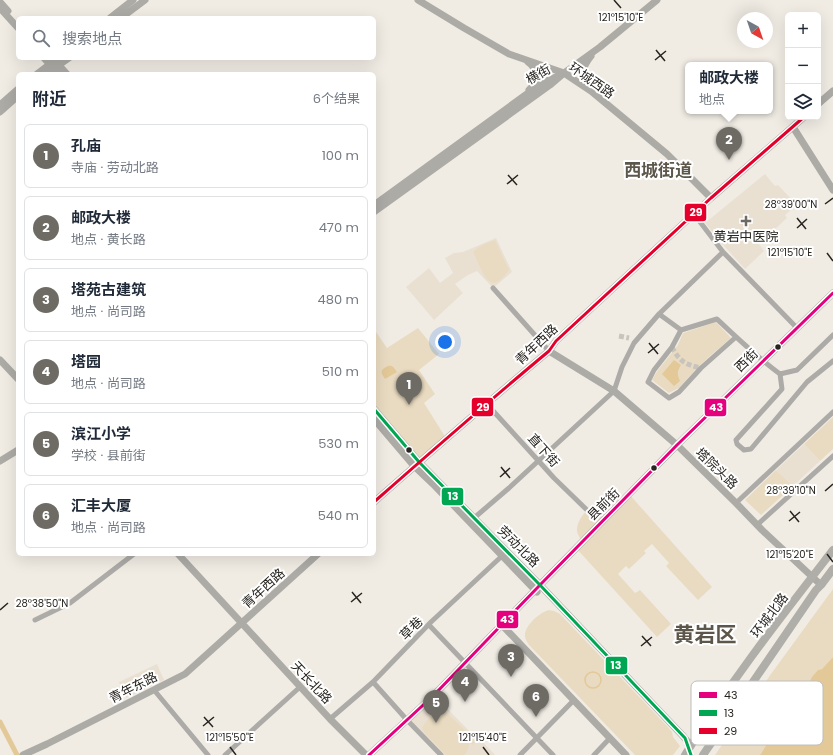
<!DOCTYPE html>
<html lang="zh">
<meta charset="utf-8">
<style>
:root{--surface:#fff;--page:#f2f2f3;--text:#1f2937;--muted:#747a83;--line:#e0e1e3;--accent:#6e6b65}
body{margin:0;font-family:Poppins,"Noto Sans SC",sans-serif;background:var(--page);color:var(--text)}
.controls{position:absolute;right:12px;top:12px;display:grid;overflow:hidden;border-radius:6px;box-shadow:0 4px 16px #0002}
.controls button{width:36px;height:36px;display:grid;place-items:center;padding:0;border:0;border-bottom:1px solid var(--line);background:var(--surface);color:var(--text);font:20px sans-serif}
.compass{position:absolute;left:737px;top:12px;width:36px;height:36px;border-radius:50%;background:var(--surface);box-shadow:0 4px 16px #0002;rotate:140deg}
.you{position:absolute;left:445px;top:342px;width:14px;height:14px;margin:-10px;border:3px solid #fff;border-radius:50%;background:#1a73e8;box-shadow:0 0 0 6px #1a73e833}
.badge{display:grid;place-items:center;width:26px;height:26px;border-radius:50%;background:var(--accent);color:#fff;font-size:13px;font-weight:700}
.pin{position:absolute;translate:-50% -33px;filter:drop-shadow(0 1px 2px #0008)}
.pin::after{content:'';position:absolute;top:21px;width:14px;height:12px;background:inherit;clip-path:polygon(0 0,100% 0,50% 100%)}
.popup{position:absolute;left:685px;top:62px;width:88px;height:52px;box-sizing:border-box;display:grid;place-content:center;border-radius:6px;background:var(--surface);filter:drop-shadow(0 1px 3px #0005);font-size:13px;white-space:nowrap;color:var(--muted)}
.popup b{font-size:15px;color:var(--text)}
.popup::after{content:'';position:absolute;left:50%;top:100%;margin-left:-8px;border:8px solid transparent;border-top-color:var(--surface)}
.list{margin:0;padding:0;list-style:none}
h2{display:flex;justify-content:space-between;align-items:center;height:52px;margin:0;padding:0 16px;font-size:17px}
h2 small{font-size:13px;font-weight:400;color:var(--muted)}
.list li{display:grid;grid-template-columns:26px 1fr auto;gap:12px;align-items:center;box-sizing:border-box;height:64px;margin:0 8px 8px;padding:0 8px;border:1px solid var(--line);border-radius:6px}
.list b{display:block;font-size:15px;white-space:nowrap}
.list p{margin:0;font-size:13px;white-space:nowrap;color:var(--muted)}
.list em{font-size:13px;font-style:normal;color:var(--muted)}
.icon{flex:none;width:22px;height:22px;fill:none;stroke:currentColor;stroke-width:2;stroke-linecap:round;stroke-linejoin:round}
.map{position:relative;flex:none;width:833px;height:755px;overflow:hidden}
.search{position:absolute;background:var(--surface);box-shadow:0 4px 16px #0002;left:16px;top:16px;width:360px;height:44px;display:flex;align-items:center;gap:10px;box-sizing:border-box;padding:0 14px;border-radius:6px;color:var(--muted);font-size:15px}
.panel{position:absolute;background:var(--surface);box-shadow:0 4px 16px #0002;left:16px;top:72px;width:360px;height:484px;border-radius:6px}
.map>svg:first-child{display:block}
.built{fill:#e9e0d2}
.green{fill:#e9dbc1}
.water{fill:#e3c898}
.lines{fill:none;stroke-linecap:round;stroke-linejoin:round}
.stream{stroke:#e3c898;stroke-width:1.5}
.canal{stroke:#e3c898;stroke-width:5}
.street-tunnel{stroke:#c8c4bd;stroke-width:5;stroke-dasharray:5 2.5;stroke-linecap:butt}
.street{stroke:#adaba8;stroke-width:5}
.secondary{stroke:#acaba6;stroke-width:7}
.primary{stroke:#b0aea8;stroke-width:8}
.bus-1-casing{stroke:#fff;stroke-width:6}
.bus-2-casing{stroke:#fff;stroke-width:6}
.bus-3-casing{stroke:#fff;stroke-width:6}
.bus-1{stroke:#e5007d;stroke-width:3}
.bus-2{stroke:#00a651;stroke-width:3}
.bus-3{stroke:#e4002b;stroke-width:3}
.ticks{fill:none;stroke:#282520;stroke-width:1.5}
.poi-dot{fill:#6e6b65;stroke:#fff;stroke-width:1.5}
.bus-dot{fill:#282520;stroke:#fff;stroke-width:1.5}
.labels{text-anchor:middle;stroke-width:4;stroke-linejoin:round;paint-order:stroke}
.street-label{font-size:13px;fill:#282520;stroke:#fff}
.poi-label{font-size:13px;fill:#282520;stroke:#fff}
.district-label{font-size:17px;font-weight:bold;fill:#5d574b;stroke:#fff}
.town-label{font-size:21px;font-weight:bold;fill:#5d574b;stroke:#fff}
.key{fill:#fff;stroke:#bebebc;stroke-width:1}
.key-label{font-size:11px;fill:#282520}
.ticks-label{font-size:10px;text-anchor:middle;fill:#282520;stroke:#fff;stroke-width:4;stroke-linejoin:round;paint-order:stroke}
.line-badge{stroke:#fff;stroke-width:1.5}
.badge-label{font-size:11px;text-anchor:middle;font-weight:bold;fill:#fff}
</style>
<div class="map">
<svg width="833" height="755" viewBox="0 0 833 755">
<rect width="100%" height="100%" fill="#f0ece4"/>
<path class="built" d="M765,174l10,12 3,-1 19,20 -12,10 2,3 -28,26 5,7 -19,18 -20,-22 -20,-24z
M496,238l16,34 -19,16 -16,-17 -9,4 -13,9 8,9 -29,27 -28,-33 23,-19 11,15 13,-10 -8,-15 9,-5 9,-1z
M804,444l16,17 -27,25 -17,-16z
M157,664l7,16 -38,18 -7,-16z
M434,695l47,48 1,-2 13,14h-54l-34,-35z"/>
<path class="green" d="M495,240l14,30c-4,6 -13,17 -20,11 -5,-3 -13,-23 -16,-29 5,-6 15,-9 22,-12z
M716,322l15,16 -21,18 -15,14 -16,18 -10,5 -17,-13 6,-10 20,-25 5,-12z
M418,328l21,26 -20,16 16,24 -11,9 22,35 -27,24 -45,-52v-81l13,19z
M833,417v32l-13,12 -16,-17z
M776,470l17,16 -32,29 -16,-15z
M629,494l83,93 -14,13 -32,-34 3,-3 -17,-19 -8,7 2,2 -17,16 -3,-3 -8,8 17,19 5,-3 31,34 -14,13 -81,-89 6,-7c-2,-3 -5,-7 -5,-11 0,-12 14,-27 26,-29 5,-1 10,2 15,5z
M833,589v68l-11,12 -4,1 -26,37 -3,2 -29,46h-45l56,-81z
M549,610l5,1 6,3 108,113 4,5 1,5 7,9 -7,9h-38l-106,-110c-2,-3 -4,-6 -4,-9 -1,-10 15,-24 24,-26z
M440,706l36,35 -3,4 -4,-3c0,5 -1,10 -5,13h-18l-22,-23 -2,-4c4,-7 9,-14 17,-15l-3,-3z"/>
<path class="water" d="M674,360l7,5c-4,6 -4,9 -1,16l-6,5 -12,-12z
M388,366c5,-1 6,2 9,6l-12,7c-5,-7 -5,-9 3,-13z
M833,657v98h-73l29,-46 3,-2 3,-5 -1,-1 13,-17 1,1 4,-8 6,-7 4,-1z"/>
<g class="lines">
<path class="stream" d="M585 680a8 8 0 1 1 16 0a8 8 0 1 1-16 0Z"/>
<path class="canal" d="M0,722l17,33"/>
<path class="street-tunnel" d="M619,336l10,2
M672,347c7,14 14,18 29,21"/>
<path class="street" d="M694,214l29,38 74,76
M493,288l56,63
M659,314l22,16
M736,337l-35,31 -22,24 -10,6 -21,-16 6,-12 18,-23 9,-17 36,-11c20,19 41,39 63,55l2,15 -46,51 1,4 7,6 7,-1 56,-67 26,-21
M780,374l17,-4 36,-35
M486,403l68,75 33,32
M736,503l97,-91
M474,518l35,-30 105,-97 8,-24 12,-24 25,-29 64,-62
M757,525l76,-69
M35,620l35,-17 64,-49
M429,625l124,130
M373,682l34,38 34,35
M154,690l54,65
M330,719l43,-37 58,-60 72,-67
M225,755l75,-68
M520,755l54,-55
M594,755l16,-17"/>
<path class="secondary" d="M418,0l46,28 45,26 55,19 27,18 76,63 44,44
M0,2l8,9
M0,8l18,20
M110,18l23,-18
M121,18l24,-18
M44,58l14,16
M56,62l11,12
M528,62c11,8 10,19 1,28
M37,74l21,-16
M46,74l23,-16
M590,87c-10,-11 -8,-20 1,-31
M818,104l15,-13
M0,105l18,-16
M0,112l18,-16
M793,127l40,63
M374,205l168,-122 14,-6
M374,212l176,-127 14,-12 36,-26 57,-47
M549,351l65,40 63,54 59,58 26,27 59,55
M0,360l18,19
M374,409l45,53 121,123 143,151 4,5 2,7
M374,419l40,47 21,20 102,106
M0,461l18,-11
M374,502c58,-51 116,-102 175,-151l7,-10 155,-143 93,-81
M178,554l152,165 36,36
M502,625l124,130
M23,755l24,-11 138,-70 133,-120
M369,755l65,-60 106,-110 137,-140 156,-152"/>
<path class="primary" d="M685,755c44,-72 96,-138 148,-205
M703,755l113,-165 5,-5 12,-16"/>
<defs>
<path id="bus-1" d="M369,755l65,-60 106,-110 137,-140 156,-152"/>
<path id="bus-2" d="M374,409l45,53 121,123 145,153 6,17"/>
<path id="bus-3" d="M374,502c58,-51 116,-102 175,-151l7,-10 155,-143 93,-81"/>
</defs>
<use href="#bus-1" class="bus-1-casing"/>
<use href="#bus-2" class="bus-2-casing"/>
<use href="#bus-3" class="bus-3-casing"/>
<use href="#bus-1" class="bus-1"/>
<use href="#bus-2" class="bus-2"/>
<use href="#bus-3" class="bus-3"/>
</g>
<path class="ticks" d="M614,0l7,8M656,50l9,11M655,60l11,-9M508,175l9,10M507,184l11,-9M825,204l8,-6M797,218l9,11M797,228l10,-9M827,253l6,8M649,343l9,11M648,353l11,-9M501,467l9,11M500,477l10,-9M825,491l8,-7M790,511l9,11M789,521l11,-9M827,554l6,8M352,592l9,11M351,602l11,-9M0,610l8,-7M642,636l9,10M641,646l11,-9M204,717l9,10M203,726l11,-9M230,747l6,8M483,747l6,8"/>
<path class="poi-dot" d="M744 215h4v4h4v4h-4v4h-4v-4h-4v-4h4z"/>
<g class="bus-dot">
<circle cx="778" cy="347" r="3.5"/>
<circle cx="409" cy="450" r="3.5"/>
<circle cx="654" cy="468" r="3.5"/>
</g>
<g class="labels">
<g class="street-label">
<text transform="translate(538 74) rotate(-30)" y="5">横街</text>
<text transform="translate(592 80) rotate(35)" y="5">环城西路</text>
<text transform="translate(536 344) rotate(-43)" y="5">青年西路</text>
<text transform="translate(746 360) rotate(-44)" y="5">西街</text>
<text transform="translate(544 450) rotate(48)" y="5">直下街</text>
<text transform="translate(717 468) rotate(44)" y="5">塔院头路</text>
<text transform="translate(603 504) rotate(-45)" y="5">县前街</text>
<text transform="translate(519 546) rotate(45)" y="5">劳动北路</text>
<text transform="translate(263 588) rotate(-42)" y="5">青年西路</text>
<text transform="translate(769 615) rotate(-53)" y="5">环城北路</text>
<text transform="translate(411 628) rotate(-45)" y="5">草巷</text>
<text transform="translate(312 682) rotate(47)" y="5">天长北路</text>
<text transform="translate(133 687) rotate(-27)" y="5">青年东路</text>
</g>
<g class="poi-label">
<text x="746" y="241">黄岩中医院</text>
</g>
<g class="district-label">
<text x="658" y="176">西城街道</text>
</g>
<g class="town-label">
<text x="705" y="642">黄岩区</text>
</g>
</g>
<rect x="691" y="681" width="132" height="64" rx="6" class="key"/>
<rect x="699" y="692" width="18" height="6" fill="#e5007d"/>
<rect x="699" y="710" width="18" height="6" fill="#00a651"/>
<rect x="699" y="728" width="18" height="6" fill="#e4002b"/>
<g class="key-label">
<text x="724" y="699">43</text>
<text x="724" y="717">13</text>
<text x="724" y="735">29</text>
</g>
<g class="ticks-label">
<text x="621" y="21">121°15'10"E</text>
<text x="791" y="208">28°39'00"N</text>
<text x="790" y="256">121°15'10"E</text>
<text x="791" y="494">28°39'10"N</text>
<text x="790" y="558">121°15'20"E</text>
<text x="42" y="607">28°38'50"N</text>
<text x="230" y="741">121°15'50"E</text>
<text x="483" y="741">121°15'40"E</text>
</g>
<g class="line-badge">
<rect x="684" y="203" width="23" height="19" rx="4" fill="#e4002b"/>
<rect x="471" y="397" width="23" height="20" rx="4" fill="#e4002b"/>
<rect x="704" y="398" width="23" height="19" rx="4" fill="#e5007d"/>
<rect x="441" y="487" width="23" height="19" rx="4" fill="#00a651"/>
<rect x="496" y="610" width="23" height="19" rx="4" fill="#e5007d"/>
<rect x="605" y="656" width="23" height="19" rx="4" fill="#00a651"/>
</g>
<g class="badge-label">
<text x="696" y="216">29</text>
<text x="483" y="411">29</text>
<text x="716" y="411">43</text>
<text x="453" y="500">13</text>
<text x="507" y="623">43</text>
<text x="616" y="669">13</text>
</g>
</svg>
<div class="controls">
<button>+</button>
<button>−</button>
<button><svg class="icon" aria-label="layers" viewBox="0 0 24 24"><path d="M12 4l9 5-9 5-9-5zM3 14l9 5 9-5"/></svg></button>
</div>
<svg class="compass" viewBox="-18 -18 36 36"><path d="M0-13l5 13h-10z" fill="#e53935"/><path d="M0 13l5-13h-10z" fill="#747a83"/></svg>
<div class="you"></div>
<div class="pin badge" style="left:409px;top:405px">1</div>
<div class="pin badge" style="left:729px;top:160px">2</div>
<div class="popup"><b>邮政大楼</b>地点</div>
<div class="pin badge" style="left:511px;top:677px">3</div>
<div class="pin badge" style="left:465px;top:702px">4</div>
<div class="pin badge" style="left:436px;top:723px">5</div>
<div class="pin badge" style="left:536px;top:717px">6</div>
<div class="search"><svg class="icon" aria-label="search" viewBox="0 0 24 24"><circle cx="10" cy="10" r="6"/><path d="M15 15l6 6"/></svg>搜索地点</div>
<section class="panel">
<h2>附近<small>6个结果</small></h2>
<ul class="list">
<li><span class="badge">1</span><div><b>孔庙</b><p>寺庙 · 劳动北路</p></div><em>100 m</em></li>
<li><span class="badge">2</span><div><b>邮政大楼</b><p>地点 · 黄长路</p></div><em>470 m</em></li>
<li><span class="badge">3</span><div><b>塔苑古建筑</b><p>地点 · 尚司路</p></div><em>480 m</em></li>
<li><span class="badge">4</span><div><b>塔园</b><p>地点 · 尚司路</p></div><em>510 m</em></li>
<li><span class="badge">5</span><div><b>滨江小学</b><p>学校 · 县前街</p></div><em>530 m</em></li>
<li><span class="badge">6</span><div><b>汇丰大厦</b><p>地点 · 尚司路</p></div><em>540 m</em></li>
</ul>
</section>
</div>
